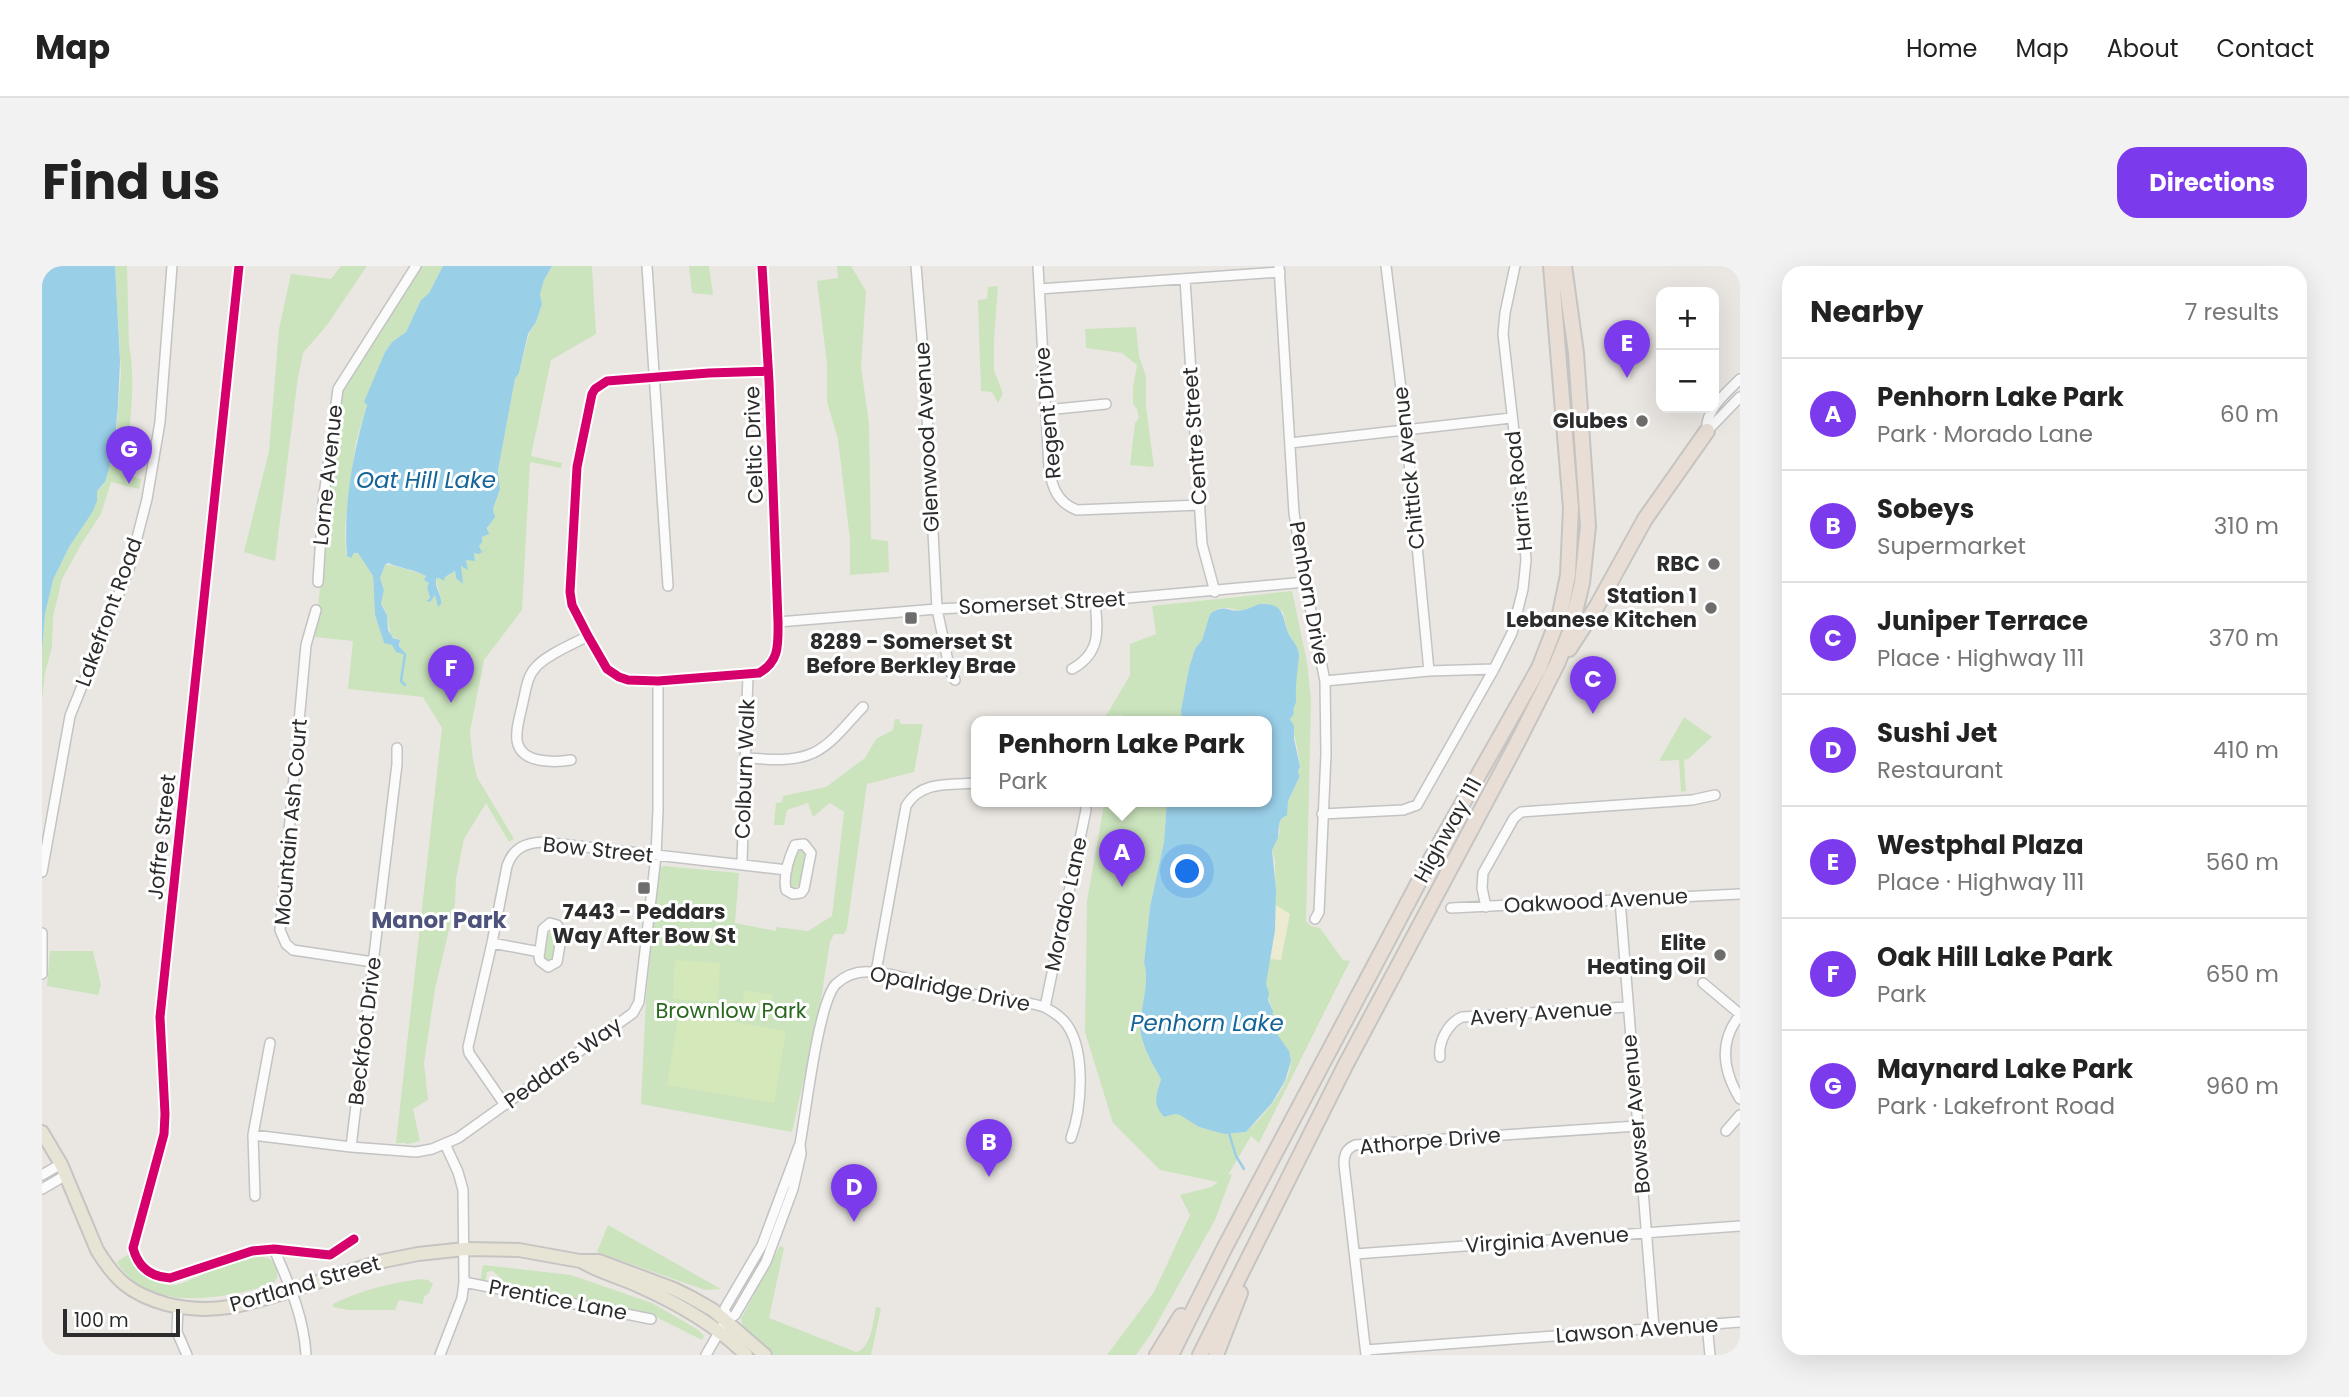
<!DOCTYPE html>
<meta charset="utf-8">
<style>
:root{--surface:#fff;--page:#f2f2f2;--text:#222;--muted:#767676;--line:#e0e0e0;--accent:#7c3aed}
body{margin:0;font-family:Poppins,sans-serif;background:var(--page);color:var(--text)}
.controls{position:absolute;right:21px;top:21px;display:grid;overflow:hidden;border-radius:14px;box-shadow:0 7px 28px #0002}
.controls button{width:63px;height:63px;display:grid;place-items:center;padding:0;border:0;border-bottom:2px solid var(--line);background:var(--surface);color:var(--text);font:35px sans-serif}
.scale{position:absolute;left:21px;bottom:18px;width:117px;box-sizing:border-box;padding-left:7px;border:4px solid #2c2c2c;border-top:0;font-size:19px;line-height:24px;white-space:nowrap;color:#2c2c2c;-webkit-text-stroke:5px #fff;paint-order:stroke}
.you{position:absolute;left:1146px;top:606px;width:24px;height:24px;margin:-18px;border:5px solid #fff;border-radius:50%;background:#1a73e8;box-shadow:0 0 0 10px #1a73e833}
.badge{display:grid;place-items:center;width:46px;height:46px;border-radius:50%;background:var(--accent);color:#fff;font-size:23px;font-weight:700}
.pin{position:absolute;translate:-50% -58px;filter:drop-shadow(0 2px 4px #0008)}
.pin::after{content:'';position:absolute;top:37px;width:24px;height:21px;background:inherit;clip-path:polygon(0 0,100% 0,50% 100%)}
.popup{position:absolute;left:929px;top:450px;width:301px;height:91px;box-sizing:border-box;display:grid;place-content:center;border-radius:14px;background:var(--surface);filter:drop-shadow(0 2px 5px #0005);font-size:23px;white-space:nowrap;color:var(--muted)}
.popup b{font-size:26px;color:var(--text)}
.popup::after{content:'';position:absolute;left:50%;top:100%;margin-left:-14px;border:14px solid transparent;border-top-color:var(--surface)}
.list{margin:0;padding:0;list-style:none}
h2{display:flex;justify-content:space-between;align-items:center;height:91px;margin:0;padding:0 28px;font-size:30px}
h2 small{font-size:23px;font-weight:400;color:var(--muted)}
.list li{display:grid;grid-template-columns:46px 1fr auto;gap:21px;align-items:center;box-sizing:border-box;height:112px;padding:0 28px;border-top:2px solid var(--line)}
.list b{display:block;font-size:26px;white-space:nowrap}
.list p{margin:0;font-size:23px;white-space:nowrap;color:var(--muted)}
.list em{font-size:23px;font-style:normal;color:var(--muted)}
.map{position:relative;flex:none;width:1698px;height:1089px;overflow:hidden;border-radius:21px}
header{display:flex;align-items:center;gap:42px;box-sizing:border-box;height:98px;padding:0 35px;background:var(--surface);border-bottom:2px solid var(--line)}
header strong{font-size:33px}
nav{display:flex;gap:38px;margin-inline-start:auto;font-size:24px}
.intro{display:flex;align-items:center;justify-content:space-between;box-sizing:border-box;height:168px;padding:0 42px}
h1{margin:0;font-size:49px}
.button{padding:18px 32px;border-radius:21px;background:var(--accent);color:#fff;font-size:24px;font-weight:700}
main{display:flex;gap:42px;padding:0 42px}
aside{flex:1;background:var(--surface);border-radius:21px;box-shadow:0 7px 28px #0002}
.map>svg:first-child{display:block}
.green{fill:#cbe4bd}
.sand{fill:#edead2}
.pitch{fill:#d5e8ba}
.water{fill:#9acfe8}
.lines{fill:none;stroke-linecap:round;stroke-linejoin:round}
.stream{stroke:#9acfe8;stroke-width:2.5}
.minor-casing{stroke:#c3c3c3;stroke-width:12}
.major-casing{stroke:#c6c4c2;stroke-width:16}
.highway-casing{stroke:#c6c4c2;stroke-width:18}
.minor{stroke:#fcfbfb;stroke-width:9}
.major{stroke:#e7e4d5;stroke-width:12}
.highway{stroke:#e8ded5;stroke-width:14}
.cycleway-casing{stroke:#fff;stroke-width:13}
.cycleway{stroke:#d6006c;stroke-width:9}
.poi-dot{fill:#6e6d6c;stroke:#fff;stroke-width:2.5}
.labels{text-anchor:middle;stroke-width:6;stroke-linejoin:round;paint-order:stroke}
.street-label{font-size:21px;fill:#2c2c2c;stroke:#fff}
.poi-label{font-size:21px;font-weight:bold;fill:#2c2c2c;stroke:#fff;text-anchor:end}
.park-label{font-size:21px;fill:#29681e;stroke:#fff}
.water-label{font-size:23px;font-style:italic;fill:#136499;stroke:#fff}
.neighbourhood-label{font-size:23px;font-weight:bold;fill:#4e537c;stroke:#fff}
</style>
<header>
<strong>Map</strong>
<nav><a>Home</a><a>Map</a><a>About</a><a>Contact</a></nav>
</header>
<div class="intro"><h1>Find us</h1><a class="button">Directions</a></div>
<main>
<div class="map">
<svg width="1698" height="1089" viewBox="0 0 1698 1089">
<rect width="100%" height="100%" fill="#eae7e2"/>
<path class="green" d="M73,0h12l2,80c7,24 2,104 -9,127l21,6 -2,10 -28,-7 -10,32 -19,29 -20,36 -9,38 -1,30 -7,26 -3,27v-49l3,-37 8,-34 16,-33 25,-39 3,-17 7,-7 8,-25 4,-22 5,-65z
M299,0h26l-40,59 -24,28 -5,24 -23,184 -31,-9 25,-101 10,-122 12,-55 40,5z
M379,0h22l-14,27 -8,7 -15,32 -14,10 -7,10 -20,50 2,3 -11,37 -7,52 -4,34 1,26 12,-1 15,23 2,39 9,28 8,2 3,5 5,-3v-7l-9,-4 -5,-24 -5,-9 3,-13 -4,-12 5,-13c10,-1 27,7 39,9l5,9 -2,4 3,11 -3,2 1,2 7,-7 3,12 3,-7 -5,-21 3,-1 5,3 1,-4 11,-6 -1,5 8,8 -3,-17 7,-3 -1,-4 9,-1 -1,-6 7,-2 -2,-5 3,-9 5,-2c0,-8 5,-15 7,-23l-1,-3 7,-20 -2,-19 17,-91 4,-6 10,-39 7,-12 6,-18 -2,-10 4,-14 8,-14h40l4,68 -45,26 -20,96 31,7 -1,5 -31,-6 -8,148 -38,50 -14,71 3,29 4,17 37,62 -5,3 -23,-39 -22,36 -8,40 -1,25 -20,85 -11,74 4,37 -15,9 7,32 -16,4 3,-2h-11l46,-415 -19,-31 -75,-8 5,-48 -38,-4 25,-246z
M647,0h20l4,29 -21,-2z
M795,0h14l15,25 -5,76 8,56 2,116 17,2 1,31 -39,3v-35l-12,-101 -11,-37v-38l-10,-83 21,-3z
M956,20l-4,53v31l9,24 -5,9 -6,-11 -11,-1 -3,-91 9,-1 1,-12z
M1094,61l3,29 7,20v31l8,60 -24,-2 5,-42 4,-5 -2,-9 -4,-5v-17l4,-22 -15,-12 -36,-5 -1,-19z
M1250,325l15,71 4,38 -5,221 5,5 9,2 23,32 7,1 -91,182 -8,-7 -23,39 4,-1 -17,46 -64,114 -15,21h-29l47,-63 36,-77 -10,-20 31,-8 7,-5 -58,-12 -47,-47 -28,-91 2,-131 17,-96 1,-4h62l-3,41 -14,65 -6,56c7,21 -5,45 -4,66 1,15 14,38 21,50 -5,16 -9,23 3,38l11,-3 5,1 19,12 25,7 22,-2c18,-16 44,-46 45,-71 0,-14 -14,-21 -18,-32 -3,-8 1,-15 -1,-21 -3,-8 -6,-17 -6,-25 -1,-18 9,-35 9,-53 1,-23 0,-46 0,-69l-3,-11 6,-12 2,-7 -2,-6 3,-6 5,-3 2,-15 12,-24 -2,-4c1,-2 2,-4 2,-6 1,-4 -8,-45 -10,-48l4,-5 -1,-6 3,-9 -2,-7 5,-40 -12,-22 -4,-18 -10,-7 -10,-1 -23,7 -11,-3h-9l-10,6 -8,26 -7,9 -6,19 -8,42 1,11h-61l1,-6 -16,1 24,-41v-31l26,-10 -4,-28z
M1642,451l28,20 -24,22 -4,1 2,31 -5,1 -2,-32 -20,1z
M853,453h4l2,5h22l-9,48 -47,12 -20,144 -3,6h-10l-4,8 -11,69 -27,121 -151,-28 5,-106 13,-130 5,-2 75,7 -4,50 41,8v-4l32,4 24,-15 12,-104 -14,-9 -17,14 -5,-14 -21,7 -3,15h-10l2,-22 6,-1 1,-6 43,-9 39,-29 11,-19 17,-9z
M755,584l7,1 1,2 -5,32 -7,4 -4,-4 4,-27z
M513,662c5,11 4,26 -5,36l-4,-2c-2,-9 0,-26 5,-33z
M8,685h43l8,34 -3,10 -51,-9z
M566,959l113,64 -16,1 -108,-38z
M738,980l4,2 -15,70 87,34c16,-4 17,-31 20,-45l5,1 -10,47h-97l-31,-29 -2,-7z
M87,988c2,10 7,16 15,22 9,6 21,10 32,9 20,-4 105,-57 101,-7l-4,6c-49,15 -125,30 -156,-22z
M441,999l88,10 81,28 45,26 7,7 -2,4 -46,-23 -89,-21 -63,-11 -5,-9 -7,-5 -5,1 -1,7 -6,3z
M379,1013l7,1 5,4 -4,9 -5,4 -1,7 -24,-4 -4,10h-47l-15,-3v-3c29,-14 56,-21 88,-25z"/>
<path class="sand" d="M1232,638l16,10 -9,46 -12,-1 6,-26z"/>
<path class="pitch" d="M633,694l45,3 -2,39 -45,-3z
M703,724l27,5 -2,14 -28,-5z
M637,747l107,18 -12,72 -107,-18z"/>
<path class="water" d="M0,0h73l5,95 -2,44 -4,47 -9,30 -8,9v10l-4,10 -24,36 -16,33 -8,34 -3,37z
M401,0h109l-8,14 -4,14 2,10 -6,18 -8,12 -9,39 -4,6 -17,91 2,19 -7,20 2,8 -8,11 2,6 -7,3v5l-3,4 3,6 13,-7 -16,9 -5,-1 1,8 -9,-1 2,10 -7,-4 2,18 -7,-6 -1,-7 -10,6 -1,4 -5,-3 -3,1c-1,10 6,16 5,25l-3,3 -3,-12 -5,7 -4,-1 4,-3 -3,-11 2,-4 -5,-3 2,-4c-10,-6 -26,-8 -38,-13l-3,2 -5,13 4,12 -3,14 6,11 1,15 5,8 7,2 -1,6 6,7 -2,1 -7,-2 -4,-7 -8,-2 -9,-28 -2,-39 -15,-23h-4l-3,5 -4,-2c-4,-50 6,-103 20,-151l-3,-3 21,-50 7,-10 14,-10 15,-32 8,-7z
M1217,338c23,-1 23,8 28,26 3,9 12,16 12,25 -1,15 -4,29 -3,43 1,7 -4,8 -2,16l-4,5 4,7v13l6,27 -2,7 2,3 -12,25 -1,14 -6,4 -2,5 -1,14 -6,12 4,40 -1,40 -9,54 3,9 -1,7 5,11 -1,16 17,24 2,10 -6,20 -13,22 -26,29 -22,2 -25,-7 -19,-12 -5,-1 -11,3c-13,-14 -7,-23 -3,-38 -8,-14 -22,-38 -21,-55 1,-17 10,-44 4,-61l6,-56 14,-65 3,-41h100v-80h-85l-1,-11 8,-42 6,-19 7,-9 8,-26c16,-12 19,0 33,-4 5,-1 11,-4 16,-6z"/>
<g class="lines">
<path class="stream" d="M363,419l-4,-4 4,-27
M1186,864l8,26 8,13"/>
<defs>
<path id="minor" d="M197,0l-79,751 5,97 -1,20 -31,114c5,19 18,29 37,30l82,-27 22,-2 56,6 24,-16
M605,0l21,320
M720,0l7,115 9,241c0,22 2,39 -19,51l-101,8 -30,-1 -9,-3 -12,-8 -19,-33 -16,-31 -2,-13 7,-125 15,-73 3,-5 12,-8 102,-8 59,-2
M874,0l9,110 12,233 13,62 5,9
M996,0l11,202c3,20 9,35 28,42l123,-5
M1237,0l15,247 11,69 20,99 1,73 -7,158 -4,7
M1344,0l20,164 23,241
M1143,13l17,265 13,48
M997,23l241,-17
M1004,144l60,-6
M1665,165c-3,-20 20,-39 33,-52
M1665,165l33,-34
M1248,177l221,-25
M276,316l5,-79 15,-114 78,-123
M274,344l-10,35 -26,285 6,14 7,6 80,12
M736,356l159,-13 158,-8 210,-19
M1030,403c29,-16 26,-38 23,-68
M1283,415l104,-10 65,-2
M704,492c20,1 43,4 62,-3 22,-7 39,-32 55,-48
M529,494c-12,2 -21,2 -32,0 -33,-7 -21,-34 -16,-58 3,-12 4,-26 13,-35 10,-12 37,-23 52,-31
M1280,548l81,-4 14,-5 77,-136 18,-36 11,-44 3,-29 -5,-66 -18,-160 2,-21 10,-47
M762,578l7,9 -7,36 -3,4 -8,1 -7,-4c-3,-14 3,-32 9,-45z
M700,597l6,-189
M0,606l28,-156 59,-147 18,-70 13,-77 12,-156
M1578,634l34,428
M1444,641l-4,-19 1,-15 31,-55 7,-6 171,-12 23,-5
M1409,642l289,-14
M508,657l7,2 5,8 -5,29 -9,5 -8,-6 -1,-4 4,-28z
M0,667v41
M450,677l48,9
M834,706l30,-166c15,-26 45,-21 71,-23
M1661,717l37,31
M1003,741l41,-197 -1,-9
M1698,749c-22,27 -17,56 0,84
M1398,791c-2,-15 8,-34 22,-40l165,-10
M463,839l-36,-52 -1,-6 24,-104 15,-77c6,-18 18,-23 36,-24l244,28
M1684,865l14,-16
M211,869l98,12 65,5 16,-3 26,-11 175,-125 6,-11 17,-146 2,-46v-129
M309,881l46,-383v-16
M0,909l19,-11
M0,923l24,-14
M213,930l-2,-61 17,-92
M232,983c15,35 30,68 32,106
M1313,988l385,-28
M422,1016l187,37
M136,1041l-1,25 10,23
M684,1054l-1,-12 37,-63 37,-99
M1665,1058l3,31
M1324,1084l374,-28
M398,1089l22,-57 2,-16 -1,-92 -5,-18 -13,-28
M664,1089l20,-35 9,-5 31,-53 27,-73 8,-35 -1,-10c6,-32 18,-141 36,-160 9,-8 21,-13 34,-12 27,1 56,13 82,19 30,6 60,7 89,15 7,2 17,9 22,14 24,25 19,88 8,118
M1324,1089l-22,-191c0,-9 2,-15 11,-19l282,-19"/>
<path id="major" d="M0,866l19,32 36,86c19,31 34,44 69,54 50,13 89,-2 136,-17 27,-9 54,-18 81,-26l35,-7 47,-5 54,1 61,11h19l75,28 18,9 21,12 52,45
M539,995c19,12 40,16 60,26 38,17 75,38 105,68"/>
<path id="highway" d="M1527,383l28,-43 48,-87 62,-88
M1115,1089l24,-39
M1129,1089l54,-108 206,-388 108,-191 21,-54 8,-39 3,-67 -20,-242
M1158,1089l145,-289 172,-323 40,-79 13,-32 12,-49 6,-57 -12,-173 -12,-87
M1174,1089l24,-62"/>
</defs>
<use href="#minor" class="minor-casing"/>
<use href="#major" class="major-casing"/>
<use href="#highway" class="highway-casing"/>
<use href="#minor" class="minor"/>
<use href="#major" class="major"/>
<use href="#highway" class="highway"/>
<defs>
<path id="cycleway" d="M197,0l-79,751 5,97 -1,20 -31,114c5,19 18,29 37,30l82,-27 22,-2 56,6 24,-16
M720,0l7,115 9,241c0,22 2,39 -19,51l-101,8 -30,-1 -9,-3 -12,-8 -19,-33 -16,-31 -2,-13 7,-125 15,-73 3,-5 12,-8 102,-8 59,-2"/>
</defs>
<use href="#cycleway" class="cycleway-casing"/>
<use href="#cycleway" class="cycleway"/>
</g>
<g class="poi-dot">
<circle cx="1600" cy="155" r="7"/>
<circle cx="1672" cy="298" r="7"/>
<circle cx="1669" cy="342" r="7"/>
<rect x="862" y="345" width="14" height="14" rx="3.5"/>
<rect x="595" y="615" width="14" height="14" rx="3.5"/>
<circle cx="1678" cy="689" r="7"/>
</g>
<g class="labels">
<g class="street-label">
<text transform="translate(1006 147) rotate(-95)" y="7">Regent Drive</text>
<text transform="translate(1153 170) rotate(-94)" y="7">Centre Street</text>
<text transform="translate(885 171) rotate(-93)" y="7">Glenwood Avenue</text>
<text transform="translate(712 179) rotate(-92)" y="7">Celtic Drive</text>
<text transform="translate(1367 202) rotate(-96)" y="7">Chittick Avenue</text>
<text transform="translate(286 209) rotate(-84)" y="7">Lorne Avenue</text>
<text transform="translate(1477 225) rotate(-96)" y="7">Harris Road</text>
<text transform="translate(1267 327) rotate(80)" y="7">Penhorn Drive</text>
<text transform="translate(1000 337) rotate(-3)" y="7">Somerset Street</text>
<text transform="translate(67 346) rotate(-70)" y="7">Lakefront Road</text>
<text transform="translate(703 503) rotate(-88)" y="7">Colburn Walk</text>
<text transform="translate(249 556) rotate(-85)" y="7">Mountain Ash Court</text>
<text transform="translate(1406 564) rotate(-61)" y="7">Highway 111</text>
<text transform="translate(120 571) rotate(-84)" y="7">Joffre Street</text>
<text transform="translate(556 584) rotate(6)" y="7">Bow Street</text>
<text transform="translate(1554 635) rotate(-3)" y="7">Oakwood Avenue</text>
<text transform="translate(1024 638) rotate(-78)" y="7">Morado Lane</text>
<text transform="translate(908 723) rotate(11)" y="7">Opalridge Drive</text>
<text transform="translate(1499 747) rotate(-4)" y="7">Avery Avenue</text>
<text transform="translate(323 765) rotate(-83)" y="7">Beckfoot Drive</text>
<text transform="translate(521 797) rotate(-36)" y="7">Peddars Way</text>
<text transform="translate(1594 848) rotate(-95)" y="7">Bowser Avenue</text>
<text transform="translate(1388 875) rotate(-5)" y="7">Athorpe Drive</text>
<text transform="translate(1505 974) rotate(-4)" y="7">Virginia Avenue</text>
<text transform="translate(263 1018) rotate(-16)" y="7">Portland Street</text>
<text transform="translate(516 1034) rotate(11)" y="7">Prentice Lane</text>
<text transform="translate(1595 1064) rotate(-4)" y="7">Lawson Avenue</text>
</g>
<g class="poi-label">
<text x="1586" y="162">Glubes</text>
<text x="1658" y="305">RBC</text>
<text x="1655" y="337">Station 1<tspan x="1655" dy="24">Lebanese Kitchen</tspan></text>
<text x="869" y="383" text-anchor="middle">8289 - Somerset St<tspan x="869" dy="24">Before Berkley Brae</tspan></text>
<text x="602" y="653" text-anchor="middle">7443 - Peddars<tspan x="602" dy="24">Way After Bow St</tspan></text>
<text x="1664" y="684">Elite<tspan x="1664" dy="24">Heating Oil</tspan></text>
</g>
<g class="park-label">
<text x="689" y="752">Brownlow Park</text>
</g>
<g class="water-label">
<text x="384" y="222">Oat Hill Lake</text>
<text x="1165" y="765">Penhorn Lake</text>
</g>
<g class="neighbourhood-label">
<text x="397" y="662">Manor Park</text>
</g>
</g>
</svg>
<div class="controls">
<button>+</button>
<button>−</button>
</div>
<div class="scale">100 m</div>
<div class="you"></div>
<div class="pin badge" style="left:1080px;top:621px">A</div>
<div class="popup"><b>Penhorn Lake Park</b>Park</div>
<div class="pin badge" style="left:947px;top:911px">B</div>
<div class="pin badge" style="left:1551px;top:448px">C</div>
<div class="pin badge" style="left:812px;top:956px">D</div>
<div class="pin badge" style="left:1585px;top:112px">E</div>
<div class="pin badge" style="left:409px;top:437px">F</div>
<div class="pin badge" style="left:87px;top:218px">G</div>
</div>
<aside>
<h2>Nearby<small>7 results</small></h2>
<ul class="list">
<li><span class="badge">A</span><div><b>Penhorn Lake Park</b><p>Park · Morado Lane</p></div><em>60 m</em></li>
<li><span class="badge">B</span><div><b>Sobeys</b><p>Supermarket</p></div><em>310 m</em></li>
<li><span class="badge">C</span><div><b>Juniper Terrace</b><p>Place · Highway 111</p></div><em>370 m</em></li>
<li><span class="badge">D</span><div><b>Sushi Jet</b><p>Restaurant</p></div><em>410 m</em></li>
<li><span class="badge">E</span><div><b>Westphal Plaza</b><p>Place · Highway 111</p></div><em>560 m</em></li>
<li><span class="badge">F</span><div><b>Oak Hill Lake Park</b><p>Park</p></div><em>650 m</em></li>
<li><span class="badge">G</span><div><b>Maynard Lake Park</b><p>Park · Lakefront Road</p></div><em>960 m</em></li>
</ul>
</aside>
</main>
